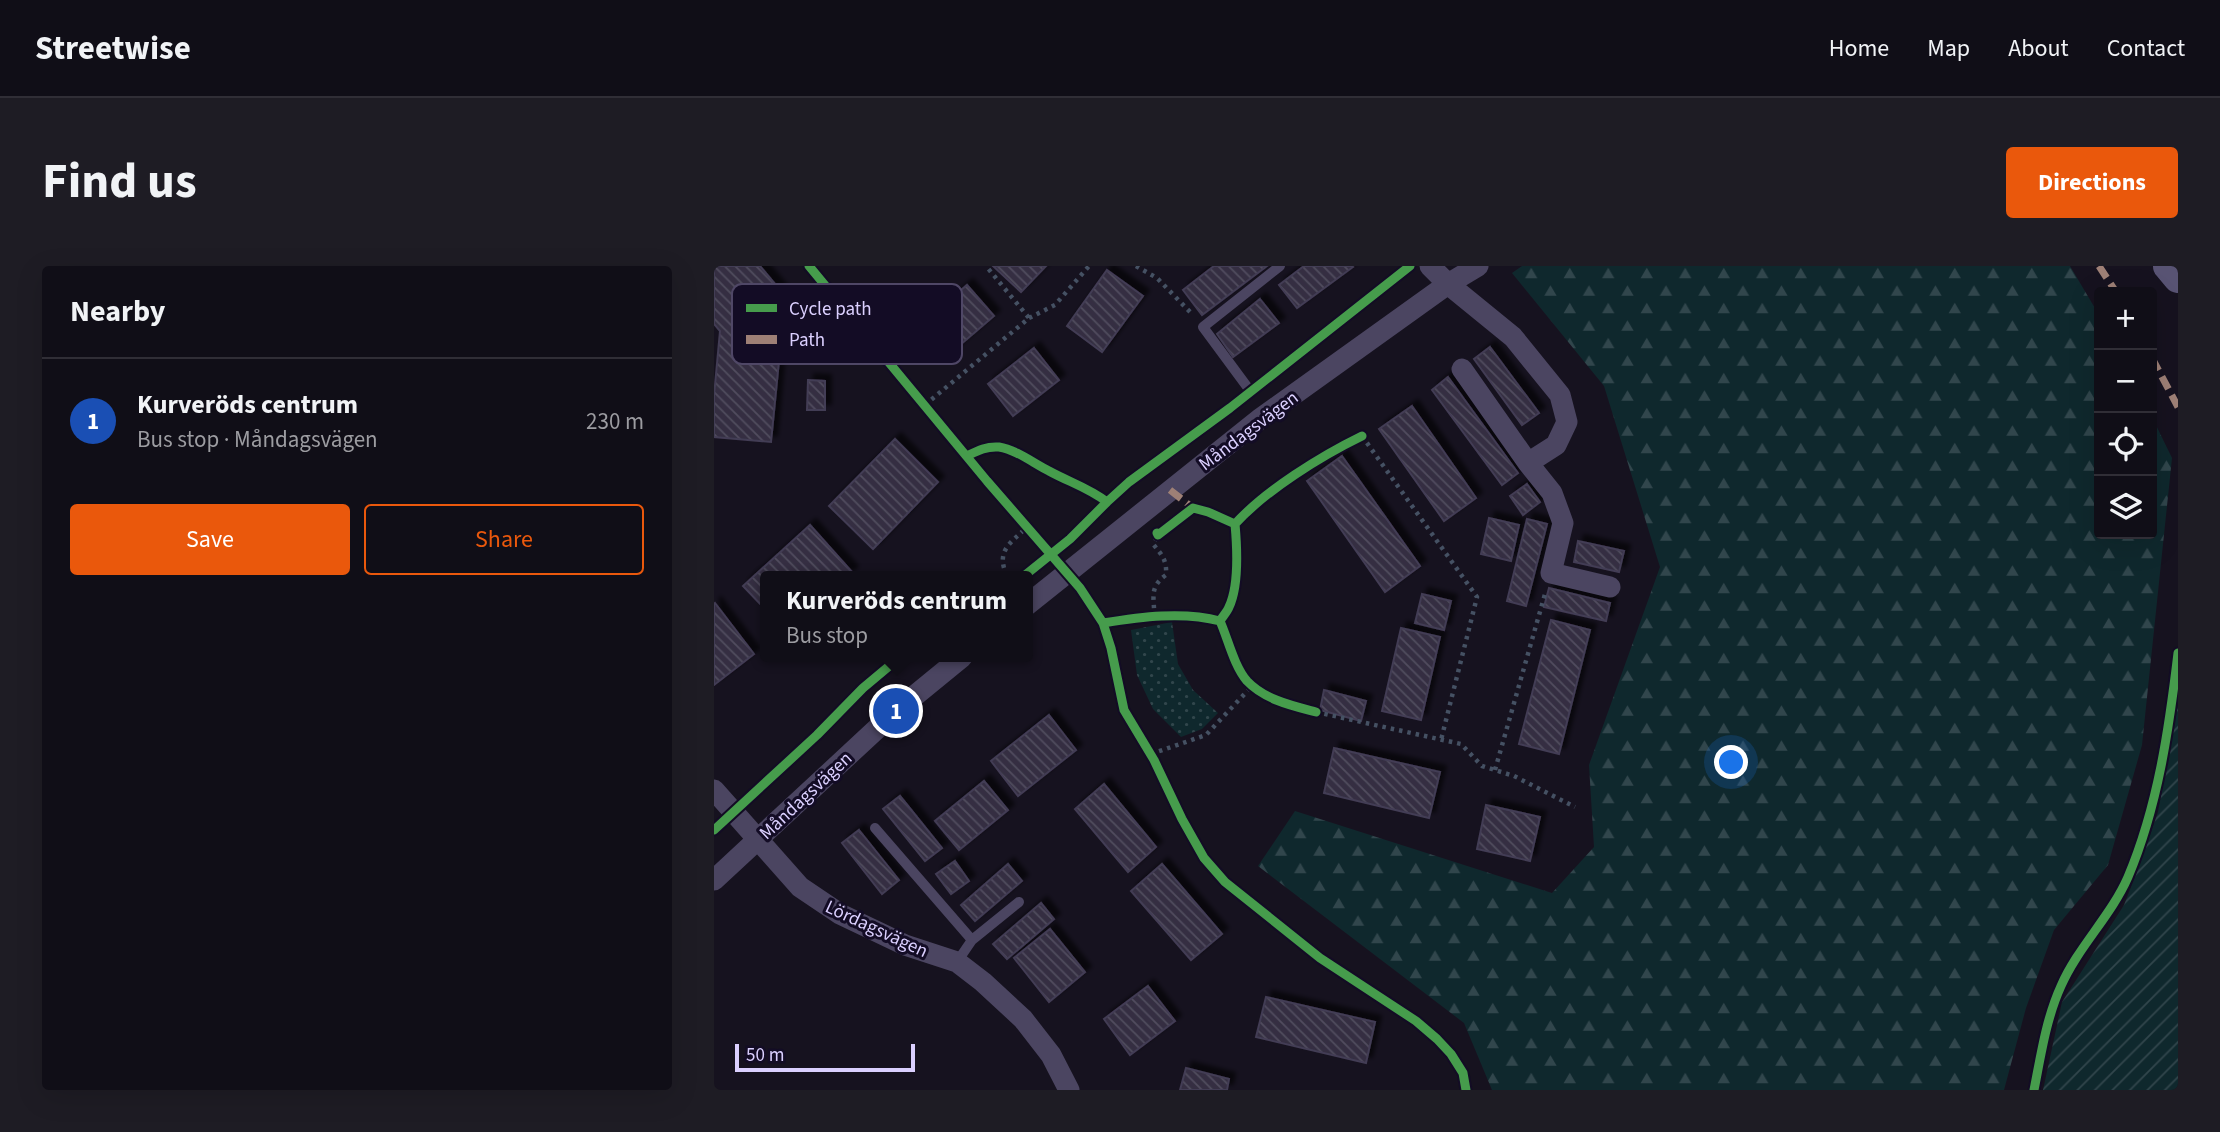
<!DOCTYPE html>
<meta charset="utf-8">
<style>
:root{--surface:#100e17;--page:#1e1c24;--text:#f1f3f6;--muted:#9c9ca1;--line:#302e36;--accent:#ea580c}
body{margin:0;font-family:"Source Sans 3",sans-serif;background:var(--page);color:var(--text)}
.controls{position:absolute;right:21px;top:21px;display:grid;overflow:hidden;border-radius:7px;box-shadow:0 7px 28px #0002}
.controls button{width:63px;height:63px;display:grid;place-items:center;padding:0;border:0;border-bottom:2px solid var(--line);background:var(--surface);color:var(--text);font:35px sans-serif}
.scale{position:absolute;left:21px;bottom:18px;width:180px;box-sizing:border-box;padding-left:7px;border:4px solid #dbd0ff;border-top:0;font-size:19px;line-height:24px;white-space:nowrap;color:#dbd0ff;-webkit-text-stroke:5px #130c25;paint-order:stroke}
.you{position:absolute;left:1018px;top:497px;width:24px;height:24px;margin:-18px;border:5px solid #fff;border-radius:50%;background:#1a73e8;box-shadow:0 0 0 10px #1a73e833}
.badge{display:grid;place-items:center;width:46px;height:46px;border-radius:50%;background:var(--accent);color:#fff;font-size:23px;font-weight:700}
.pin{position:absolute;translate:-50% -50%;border:4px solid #fff;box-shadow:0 2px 7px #0006}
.popup{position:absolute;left:46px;top:305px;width:273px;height:91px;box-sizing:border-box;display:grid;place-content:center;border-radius:7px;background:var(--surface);filter:drop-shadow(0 2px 5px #0005);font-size:23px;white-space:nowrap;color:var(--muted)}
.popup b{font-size:26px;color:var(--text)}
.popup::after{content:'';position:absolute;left:50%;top:100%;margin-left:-14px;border:14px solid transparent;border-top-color:var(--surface)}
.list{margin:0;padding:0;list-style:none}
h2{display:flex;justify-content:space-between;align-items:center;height:91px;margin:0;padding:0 28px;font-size:30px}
h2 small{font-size:23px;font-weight:400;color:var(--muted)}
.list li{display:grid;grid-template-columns:46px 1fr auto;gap:21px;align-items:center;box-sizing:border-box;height:126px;padding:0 28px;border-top:2px solid var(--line)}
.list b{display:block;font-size:26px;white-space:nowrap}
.list p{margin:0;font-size:23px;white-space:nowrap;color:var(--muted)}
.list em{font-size:23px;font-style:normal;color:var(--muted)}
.actions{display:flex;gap:14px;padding:21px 28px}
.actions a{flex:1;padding:16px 0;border:2px solid var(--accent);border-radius:7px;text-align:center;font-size:24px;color:var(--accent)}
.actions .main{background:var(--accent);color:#fff}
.icon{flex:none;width:38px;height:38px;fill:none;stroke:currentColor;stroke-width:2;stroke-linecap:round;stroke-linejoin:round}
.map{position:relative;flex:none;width:1464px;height:824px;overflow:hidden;border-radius:7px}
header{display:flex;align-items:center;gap:42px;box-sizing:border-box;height:98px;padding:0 35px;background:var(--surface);border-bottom:2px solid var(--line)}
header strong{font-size:33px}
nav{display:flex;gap:38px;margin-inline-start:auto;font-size:24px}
.intro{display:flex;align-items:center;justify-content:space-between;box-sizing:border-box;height:168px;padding:0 42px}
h1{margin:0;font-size:49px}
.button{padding:18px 32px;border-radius:7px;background:var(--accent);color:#fff;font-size:24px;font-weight:700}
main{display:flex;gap:42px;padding:0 42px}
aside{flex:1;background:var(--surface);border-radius:7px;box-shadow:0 7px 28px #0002}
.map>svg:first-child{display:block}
.grass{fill:url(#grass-dots)}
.forest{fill:url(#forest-firs)}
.garden{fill:url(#garden-furrows)}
.building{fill:url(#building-back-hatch);stroke:#433c54;stroke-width:2;filter:url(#shadow)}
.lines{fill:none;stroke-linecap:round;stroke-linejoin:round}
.path{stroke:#455163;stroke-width:4.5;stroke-dasharray:3.5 5;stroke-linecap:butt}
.service{stroke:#4b4561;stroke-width:10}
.minor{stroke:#4b4561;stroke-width:21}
.secondary{stroke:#585373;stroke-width:30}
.quiet{stroke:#9e8076;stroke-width:7;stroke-dasharray:14 7;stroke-linecap:butt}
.cycleway-casing{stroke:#130c25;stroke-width:13}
.cycleway{stroke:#469c4c;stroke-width:9}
.labels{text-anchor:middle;stroke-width:6;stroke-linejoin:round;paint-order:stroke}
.street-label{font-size:19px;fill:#dbd0ff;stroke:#130c25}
.key{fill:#130c25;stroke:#4f4766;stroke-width:2}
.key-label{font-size:19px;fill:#dbd0ff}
</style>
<header>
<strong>Streetwise</strong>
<nav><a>Home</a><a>Map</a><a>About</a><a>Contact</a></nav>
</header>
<div class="intro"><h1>Find us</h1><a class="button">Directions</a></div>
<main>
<aside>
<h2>Nearby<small></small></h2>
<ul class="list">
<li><span class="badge" style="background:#1a4fb4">1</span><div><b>Kurveröds centrum</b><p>Bus stop · Måndagsvägen</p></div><em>230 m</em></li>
</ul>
<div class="actions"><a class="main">Save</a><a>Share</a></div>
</aside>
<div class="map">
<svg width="1464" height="824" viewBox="0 0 1464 824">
<defs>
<pattern id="grass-dots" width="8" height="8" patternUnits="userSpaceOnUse" patternTransform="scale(1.75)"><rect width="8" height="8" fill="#0f282d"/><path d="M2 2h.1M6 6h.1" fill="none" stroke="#31464c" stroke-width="1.8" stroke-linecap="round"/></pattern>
<pattern id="forest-firs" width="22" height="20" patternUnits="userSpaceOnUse" patternTransform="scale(1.75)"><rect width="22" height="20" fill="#0f282d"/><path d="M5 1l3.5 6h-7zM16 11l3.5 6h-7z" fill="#31464c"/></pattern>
<pattern id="garden-furrows" width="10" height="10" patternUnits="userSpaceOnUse" patternTransform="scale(1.75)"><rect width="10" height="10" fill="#0f282d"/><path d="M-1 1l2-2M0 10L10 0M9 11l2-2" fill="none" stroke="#31464c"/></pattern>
<pattern id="building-back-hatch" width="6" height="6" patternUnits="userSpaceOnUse" patternTransform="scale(1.75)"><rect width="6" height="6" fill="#342f42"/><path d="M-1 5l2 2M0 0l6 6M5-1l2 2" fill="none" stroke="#514c5e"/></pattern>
<filter id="shadow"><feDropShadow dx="6" dy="-6" stdDeviation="2" flood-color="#0009"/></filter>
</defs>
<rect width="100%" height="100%" fill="#16121f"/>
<path class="grass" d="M458,356l6,42 15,26 25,23 -16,16 -21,8 -28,-28 -16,-34 -6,-45z"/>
<path class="forest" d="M808,0h548l29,49v219h53v-117l20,41 -30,287 -34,120 -54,65 -28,78 -22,82h-512l-28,-67 -206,-157 37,-55 257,82 42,-46 -5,-82 71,-198 -56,-181 -92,-113z"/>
<path class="garden" d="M1464,439v385h-135l19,-88 62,-97 16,-41 18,-52z"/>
<path class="building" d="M0,0h46l40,48 -18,16 -11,112 -57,-5v-41l6,-65 -6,-7z
M279,0h53l-25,26z
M500,0h53l-65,49 -19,-25z
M590,0h48l1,1 -56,41 -18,-23z
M393,4l36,26 -41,56 -35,-26z
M253,19l27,31 -54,46 -27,-31z
M546,33l19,24 -46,34 -16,-23z
M776,81l49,66 -17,12 -48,-66z
M320,82l25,32 -46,36 -25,-32z
M734,111l70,96 -16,12 -70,-95z
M94,114l17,1v29h-18z
M698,140l64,92 -32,23 -65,-92z
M181,173l43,43 -65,67 -44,-43z
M628,190l78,110 -35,26 -78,-111z
M813,218l13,18 -17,13 -13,-19z
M775,252l30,7 -8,36 -30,-7z
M813,253l20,5 -21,82 -19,-5z
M96,259l42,47 -4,4h-83v33l-22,-23z
M864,275l46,10 -5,21 -45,-10z
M835,322l61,15 -4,18 -62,-14z
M708,328l29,7 -7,29 -29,-7z
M1,337l39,51 -40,31v-81z
M837,354l39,10 -31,124 -40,-10z
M687,362l39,9 -19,83 -39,-9z
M610,424l42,11 -5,20 -41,-11z
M335,449l27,35 -58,46 -27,-35z
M620,482l106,24 -11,46 -105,-25z
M270,515l24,29 -49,40 -24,-29z
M390,518l52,63 -28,25 -53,-63z
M186,530l42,52 -17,13 -42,-52z
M772,539l54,12 -10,44 -53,-12z
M145,564l40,50 -17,14 -40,-51z
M241,595l14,20 -18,13 -15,-20z
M294,598l14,17 -47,40 -14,-16z
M448,598l60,70 -31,26 -60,-69z
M327,637l13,16 -47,40 -14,-15z
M336,663l35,43 -36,30 -35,-44z
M434,720l27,35 -45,34 -26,-36z
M552,731l109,25 -9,41 -110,-26z
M472,802l43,11 -2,11h-47z"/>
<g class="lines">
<path class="path" d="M422,0l21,12 36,37
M315,52l26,-13 34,-39
M211,139l104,-87 -43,-52
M648,170l115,161 -36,143
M293,310c-12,-26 4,-33 21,-50
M440,351c1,-19 -6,-29 12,-42 1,-15 -4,-20 -13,-31l5,-9
M602,446l145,32 21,22 32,10 61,31
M437,488l55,-19 47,-50
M781,504l50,-176"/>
<path class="service" d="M537,126l-48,-65 77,-61
M161,562l97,112
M243,696l15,-22 47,-38"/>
<path class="minor" d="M716,0l18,18 65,53 47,58 7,27 -11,23 -28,18 -66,-94
M814,197l24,30 11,30 -12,50 59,14
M313,339l234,-187 187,-134 30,-18
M0,524l86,97 40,27 65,31 52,17 26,20 40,37 28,36 18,35
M0,614l182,-169 66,-54"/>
<path class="secondary" d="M1454,0l10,12"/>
<path class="quiet" d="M1385,0l17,26
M1438,92l26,49
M456,224l23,18"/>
<defs>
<path id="cycleway" d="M95,0l178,215 93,107 23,35 8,25 13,62 30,50 28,59 22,39 21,24 95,76 96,63 21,18 14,15 12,19 3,17
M253,190c10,-5 19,-10 32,-9 18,3 34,16 50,24 20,11 40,17 58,31l22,-20 101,-74 180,-142
M521,258c31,-34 86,-68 127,-88
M443,267l1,2 35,-27 15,4 27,12c2,22 4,62 -6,83 -2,5 -6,9 -9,14
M310,310l46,-37 37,-37
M389,357c37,-6 80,-12 117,-2 8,18 14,45 27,60 18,19 46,25 69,31
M0,564l103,-95 46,-47 37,-31
M1320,824c7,-35 12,-71 27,-104 17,-39 50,-70 67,-109 30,-71 41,-148 50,-224"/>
</defs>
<use href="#cycleway" class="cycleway-casing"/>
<use href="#cycleway" class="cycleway"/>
</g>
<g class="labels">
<g class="street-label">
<text transform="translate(534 164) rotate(-37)" y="7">Måndagsvägen</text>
<text transform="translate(91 529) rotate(-43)" y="7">Måndagsvägen</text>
<text transform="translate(163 662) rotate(25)" y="7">Lördagsvägen</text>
</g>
</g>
<rect x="18" y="18" width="230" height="80" rx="10" class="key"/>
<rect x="32" y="38" width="31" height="8" fill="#469c4c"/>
<rect x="32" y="69" width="31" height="9" fill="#9e8076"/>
<g class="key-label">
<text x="75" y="49">Cycle path</text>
<text x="75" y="80">Path</text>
</g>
</svg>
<div class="controls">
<button>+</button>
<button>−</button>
<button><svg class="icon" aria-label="locate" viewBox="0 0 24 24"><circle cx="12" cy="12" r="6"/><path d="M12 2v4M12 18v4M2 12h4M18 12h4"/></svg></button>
<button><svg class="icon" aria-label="layers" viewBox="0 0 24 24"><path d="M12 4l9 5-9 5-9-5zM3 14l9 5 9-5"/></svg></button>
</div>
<div class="scale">50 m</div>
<div class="you"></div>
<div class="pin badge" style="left:182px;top:445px;background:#1a4fb4">1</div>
<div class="popup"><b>Kurveröds centrum</b>Bus stop</div>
</div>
</main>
